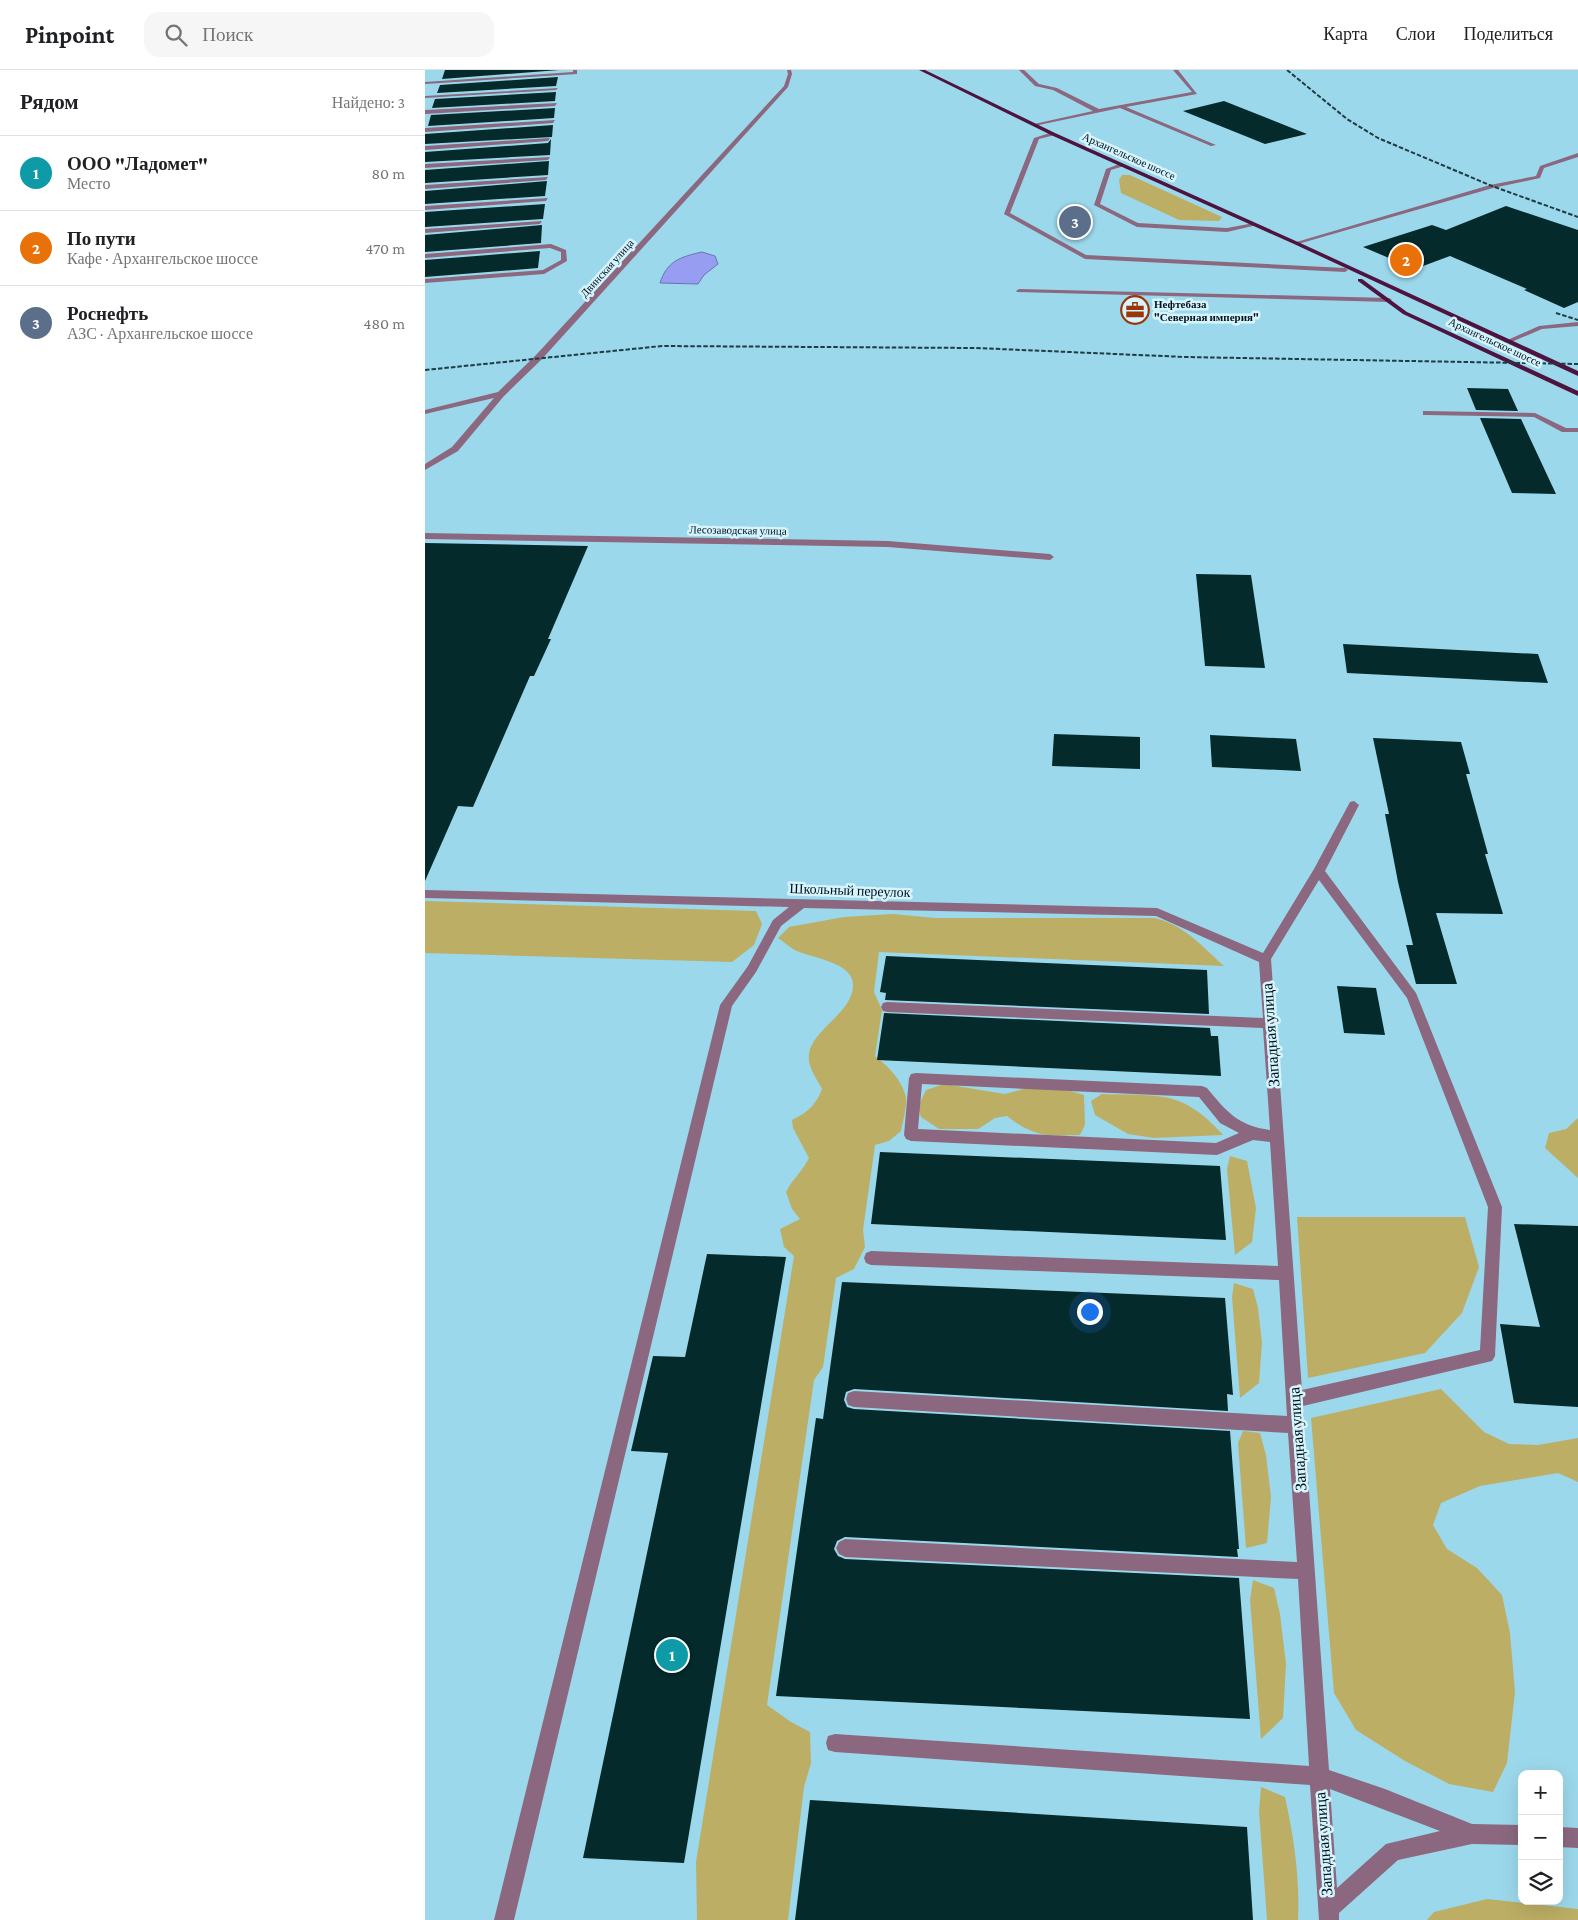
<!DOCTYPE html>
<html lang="ru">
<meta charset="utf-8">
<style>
:root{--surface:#fff;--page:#f6f6f6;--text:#202124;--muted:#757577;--line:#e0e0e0;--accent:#2563eb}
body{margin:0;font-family:"Crimson Pro",serif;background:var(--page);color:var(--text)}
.controls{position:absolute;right:15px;bottom:15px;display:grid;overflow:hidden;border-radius:10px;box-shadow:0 5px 20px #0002}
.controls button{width:45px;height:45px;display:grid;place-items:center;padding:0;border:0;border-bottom:1px solid var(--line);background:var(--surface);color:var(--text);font:25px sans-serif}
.you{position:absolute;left:664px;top:1241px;width:18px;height:18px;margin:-12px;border:4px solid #fff;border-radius:50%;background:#1a73e8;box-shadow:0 0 0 8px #1a73e833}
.badge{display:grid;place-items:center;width:32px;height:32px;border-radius:50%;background:var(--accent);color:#fff;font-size:16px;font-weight:700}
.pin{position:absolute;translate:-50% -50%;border:2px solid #fff;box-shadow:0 1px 5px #0006}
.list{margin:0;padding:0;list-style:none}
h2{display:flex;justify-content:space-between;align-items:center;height:65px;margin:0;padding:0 20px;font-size:21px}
h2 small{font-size:16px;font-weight:400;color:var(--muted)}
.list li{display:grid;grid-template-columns:32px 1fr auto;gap:15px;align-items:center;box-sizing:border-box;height:75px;padding:0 20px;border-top:1px solid var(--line)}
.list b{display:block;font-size:19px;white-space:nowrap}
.list p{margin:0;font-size:16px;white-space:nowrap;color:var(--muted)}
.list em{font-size:16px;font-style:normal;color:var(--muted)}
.icon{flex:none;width:28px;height:28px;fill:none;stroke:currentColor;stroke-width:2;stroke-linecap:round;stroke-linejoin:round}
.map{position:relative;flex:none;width:1153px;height:1850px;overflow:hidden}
header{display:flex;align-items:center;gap:30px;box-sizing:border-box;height:70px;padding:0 25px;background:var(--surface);border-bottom:1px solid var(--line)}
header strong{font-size:24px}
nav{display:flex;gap:28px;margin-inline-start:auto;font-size:18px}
.search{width:350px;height:45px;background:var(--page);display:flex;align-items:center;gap:12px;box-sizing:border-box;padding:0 18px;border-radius:15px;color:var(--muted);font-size:19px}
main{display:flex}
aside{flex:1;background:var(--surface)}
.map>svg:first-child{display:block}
.green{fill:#bcae64}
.water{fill:#979ef1;stroke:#6a74b0}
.building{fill:#052a2b}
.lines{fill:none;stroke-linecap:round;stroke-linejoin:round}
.minor{fill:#8b687f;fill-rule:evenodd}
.major{fill:#4e143f;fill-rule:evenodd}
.rail{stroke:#1f3b44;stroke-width:2;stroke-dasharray:4.5 2;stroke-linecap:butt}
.labels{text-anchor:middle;stroke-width:5;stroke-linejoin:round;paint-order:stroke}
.far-street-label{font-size:11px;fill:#00131a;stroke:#d6f4fd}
.far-poi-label{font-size:11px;font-weight:bold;fill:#00131a;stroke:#d6f4fd;text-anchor:start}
.street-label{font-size:14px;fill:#00131a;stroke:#d6f4fd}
.near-street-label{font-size:16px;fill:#00131a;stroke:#d6f4fd}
</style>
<header>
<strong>Pinpoint</strong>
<div class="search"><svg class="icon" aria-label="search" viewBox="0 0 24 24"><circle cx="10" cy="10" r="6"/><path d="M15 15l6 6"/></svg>Поиск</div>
<nav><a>Карта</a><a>Слои</a><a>Поделиться</a></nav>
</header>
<main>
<aside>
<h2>Рядом<small>Найдено: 3</small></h2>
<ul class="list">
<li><span class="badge" style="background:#0f9aa8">1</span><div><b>ООО &quot;Ладомет&quot;</b><p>Место</p></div><em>80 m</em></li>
<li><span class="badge" style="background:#e8710a">2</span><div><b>По пути</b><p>Кафе · Архангельское шоссе</p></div><em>470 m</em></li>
<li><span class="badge" style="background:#5c6f8a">3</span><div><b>Роснефть</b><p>АЗС · Архангельское шоссе</p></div><em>480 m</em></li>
</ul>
</aside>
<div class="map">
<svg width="1153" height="1850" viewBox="0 0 1153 1850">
<rect width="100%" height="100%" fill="#9cd8eb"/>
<path class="green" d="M697,105h8l92,42 -3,4 -40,-1 -58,-27 -2,-13z
M0,831l331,10 6,13 -8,21 -22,17 -307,-9z
M468,844l42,4h219c28,5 49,29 70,48l-345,-14 -5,40 8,18 -7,46c13,10 28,25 31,42 1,9 -3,23 -5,33l-12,10 -14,4 -12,85 2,17 -11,22 -18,9 -13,89 -9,13 -47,325 24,17 19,10 1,31 -7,24 -16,133h-91l-1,-58 98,-606 -10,-9 -4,-18 20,-10 -8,-10 -6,-17c7,-14 17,-21 23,-34l-16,-30 -1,-8c15,-7 24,-15 30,-31 -4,-8 -12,-19 -13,-28 -4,-30 45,-46 44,-77 -1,-22 -41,-26 -56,-33 -7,-3 -13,-9 -19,-13l11,-11 55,-10z
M519,1014l61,10 18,-5h40l21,6 1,30 -5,10c-33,1 -45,3 -73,-19l-12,2 -17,11h-39l-18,-12 -3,-10 8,-17z
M677,1024c57,2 80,-5 121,41l-69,3 -26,-4 -33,-19 -4,-14z
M1153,1048v60l-33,-30 4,-15 17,-4z
M805,1086l17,5 9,47 -4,34 -17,13 -8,-86z
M872,1147h168l14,50 -17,46 -37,40 -117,25z
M809,1213l19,6 5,19 4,35 -3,40 -19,15 -8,-101z
M1016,1319l43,43 25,12 29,1 40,-7v44l-20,-9 -78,13 -39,17 -8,22 14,24 30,19 25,27 8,38 5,59 -8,71 -14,29 -44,-8 -44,-23 -49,-31 -22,-37 -23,-275z
M818,1361l17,2 6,22 5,42 -4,46 -21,5 -8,-105z
M828,1510l21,8 6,26 6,50 -3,54 -22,21 -11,-139z
M836,1717l24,10c9,41 15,81 13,123h-31l-8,-109z
M1062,1829l91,10v11h-151l7,-8z"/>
<path class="water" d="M277,182l13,4 3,8 -14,11 -6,9 -38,-1c7,-22 20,-26 42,-31z"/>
<path class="building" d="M20,0h114l-117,9z
M133,7l-2,9 -119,7 3,-8z
M131,22l-1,9 -123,7 3,-9z
M799,31l83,33 -42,10 -82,-33z
M130,38l-1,10 -126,8 3,-11z
M128,55l-1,12 -127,7v-10z
M126,69l-1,16 -125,7v-10l123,-9z
M124,91l-1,14 -123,8v-13z
M122,111l-2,15 -120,8v-13z
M120,134l-2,15 -118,8v-15z
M1081,136l72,24v72l-14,6 -40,-18 3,-1 -77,-33 -35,13 -52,-22 69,-22 14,5z
M117,155l-1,18 -116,9v-17z
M115,181l-2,17 -113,9v-17z
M1042,318l41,1 10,22 -42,-1z
M1055,348l41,1 35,75 -44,-1z
M0,473l163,3 -40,93h3l-17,37h-4l-57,131 -15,-1 -33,75z
M771,504l55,1 14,93 -60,-2z
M918,574l195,10 10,29 -201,-10z
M629,664l86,3v32l-88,-3z
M785,665l86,4 5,32 -89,-4z
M948,668l88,4 9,32h-4l22,80h-3l18,60 -67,-1 21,71h-41l-10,-39h7l-15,-63 -13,-68h4z
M461,886l321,14 2,44 -324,-14 1,-7 -6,-1z
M912,916l39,2 9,47 -41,-2z
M459,943l326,15 1,8h7l3,40 -344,-16z
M455,1082l340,14 6,74 -355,-16z
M1089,1154l64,2v181l-64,-4 -14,-79 40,3z
M282,1184l79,3 -102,606 -101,-5 85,-405 -37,-2 22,-95 32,1z
M417,1212l383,16 8,97 -6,-1 1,17 -374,-22 -8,3 -2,8 3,7 7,2 376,22 9,118h-2l1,8 -393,-20 -8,4 -3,8 4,7 7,3 394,19 11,141 -474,-23 40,-278 7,1z
M385,1730l437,27 6,93h-458z"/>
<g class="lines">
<path class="minor" d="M148,0h4v4l-152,10v-2l148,-10z
M362,0h4l1,4 -4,13 -246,272 -38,37 -46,55 -33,19v-6l27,-17 42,-49 -69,16v-4l73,-18 38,-37 248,-269 4,-12z
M594,0h5l15,14 18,4 42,21 93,-17 -19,-22h5l19,24 -71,13 90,38 -5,1 -91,-38 -86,18v-2l59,-13 -40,-21 -18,-4z
M133,18l-2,2 -131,8v-2z
M132,33l-2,3 -130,8v-4z
M130,50l-2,3 -128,9v-4z
M628,62l2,3 -16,4 -29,74 76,42 259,13 3,2 -3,2 -260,-13 -81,-45 30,-76z
M125,68l-2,3 -123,9v-4z
M1153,83v4l-34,11 -4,10 -47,10 -195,56 -5,-1 197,-58 46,-9 4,-10z
M125,87l-2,3 -123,8v-4z
M697,93l2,3 -13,4 -11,34 38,19 89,5 27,-5 3,2 -30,7 -90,-5 -43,-22 12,-36z
M123,107l-2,3 -121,9v-4z
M123,128l-2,3 -121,9v-4z
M117,151l-2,3 -115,9v-4z
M126,174l15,6 1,11 -23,13 -119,9v-4l118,-9 18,-10v-8l-11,-4 -125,10v-4z
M594,219l370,9 3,2 -3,2 -372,-10 -1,-1z
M1153,252v4l-36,3 -33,14 -6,-1 36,-16z
M998,341l112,2 31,15h12v4h-16l-28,-15 -108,-2h-3z
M0,463l463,8 162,13 4,3 -4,3 -162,-13 -463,-8z
M929,731l5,4 -34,66 91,122 86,214 -7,149 -3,5 -189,45 26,364 56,19 87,35 50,1v20l-50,-1 -74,16 -59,53v7h-20l-9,-135 -475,-33 -7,-2 -2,-7 2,-7 7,-2 474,32 -11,-187 -453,-22 -6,-3 -3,-6 3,-6 6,-3 452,23 -9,-129 -434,-26 -6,-2 -2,-6 2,-6 6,-2 433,25 -8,-136 -408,-15 -5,-2 -2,-5 2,-5 5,-2 407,15 -8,-124 -17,-2 -36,15 -306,-14 -5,-2 -2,-4 5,-57 2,-4 5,-1 286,13 5,2c19,23 31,38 63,42l-7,-102 -376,-16 -4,-1 -2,-4 2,-4 4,-1 376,16 -4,-56 -103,-46 -352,-8 -23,18 -25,46 -24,34 -218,914h-20l226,-915 28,-39 25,-46 16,-13 -364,-9v-8l732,18 106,45 51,-84 36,-67zM894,810l88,118 81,209 -8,143 -178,40 -31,-431zM497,1014l277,13 21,26 19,10 -23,10 -298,-14zM905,1719l110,42 -54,13 -49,44z
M1134,1757l19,1v20l-19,-1z"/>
<path class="major" d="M494,0h6l130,63 243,109 280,129v5l-284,-132 -243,-109z
M933,209h4l45,33 171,79v5l-175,-82 -45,-33z"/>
<path class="rail" d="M862,0l60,49 31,19 114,48 86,31
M1131,243l22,7
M0,300l237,-24 314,2 209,9 393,7"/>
</g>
<defs>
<symbol id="office-ring" viewBox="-11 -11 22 22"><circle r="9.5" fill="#d6f4fd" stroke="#9a3508" stroke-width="1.5"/><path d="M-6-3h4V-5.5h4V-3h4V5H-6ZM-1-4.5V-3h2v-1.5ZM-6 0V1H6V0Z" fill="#9a3508"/></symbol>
</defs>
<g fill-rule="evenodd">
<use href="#office-ring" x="694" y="224" width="32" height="32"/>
</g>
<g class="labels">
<g class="far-street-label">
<text transform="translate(704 86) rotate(24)" y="4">Архангельское шоссе</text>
<text transform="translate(182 198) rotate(-48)" y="4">Двинская улица</text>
<text transform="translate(1070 272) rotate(25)" y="4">Архангельское шоссе</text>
<text transform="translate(313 460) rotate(1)" y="4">Лесозаводская улица</text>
</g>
<g class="far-poi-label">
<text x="729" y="238">Нефтебаза<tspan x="729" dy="13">"Северная империя"</tspan></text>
</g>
<g class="street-label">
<text transform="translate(425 820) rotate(2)" y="5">Школьный переулок</text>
</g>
<g class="near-street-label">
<text transform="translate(845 965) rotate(-94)" y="6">Западная улица</text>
<text transform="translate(872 1369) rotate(-94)" y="6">Западная улица</text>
<text transform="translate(898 1774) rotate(-94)" y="6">Западная улица</text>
</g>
</g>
</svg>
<div class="controls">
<button>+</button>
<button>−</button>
<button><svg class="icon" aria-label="layers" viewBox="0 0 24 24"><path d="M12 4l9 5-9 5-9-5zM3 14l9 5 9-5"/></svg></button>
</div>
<div class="you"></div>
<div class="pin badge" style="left:247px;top:1585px;background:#0f9aa8">1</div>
<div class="pin badge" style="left:981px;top:190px;background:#e8710a">2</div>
<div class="pin badge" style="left:650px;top:152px;background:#5c6f8a">3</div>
</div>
</main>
